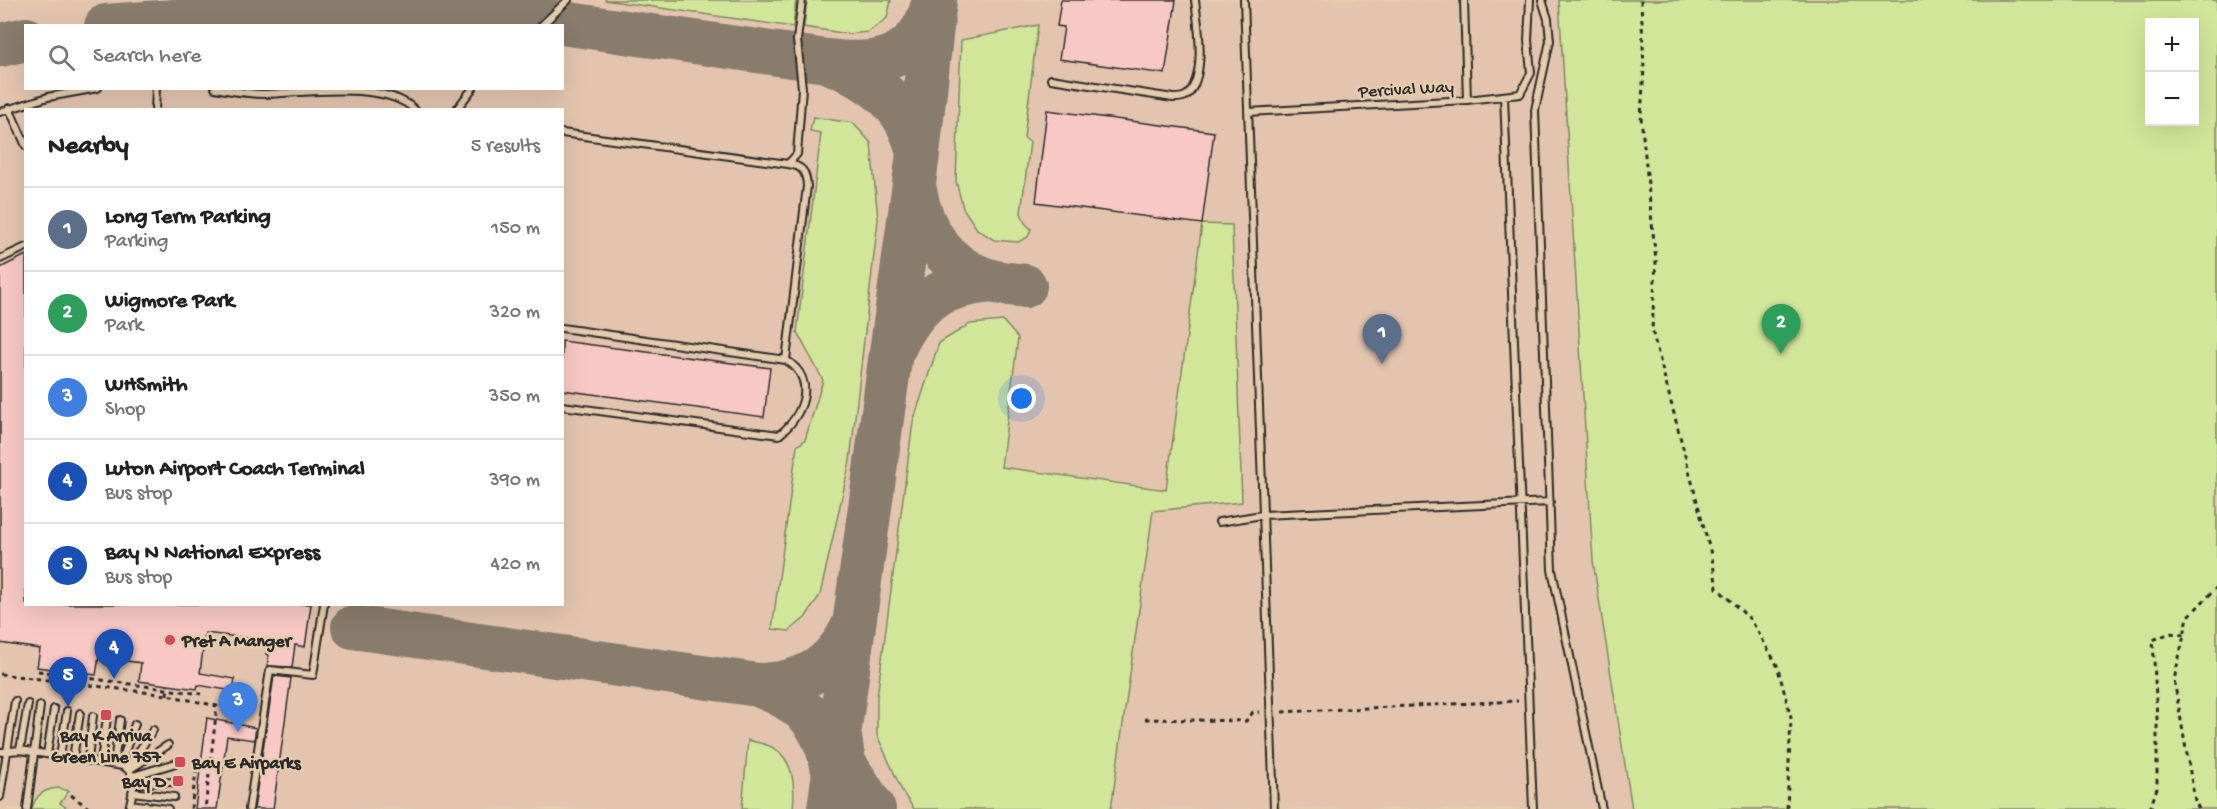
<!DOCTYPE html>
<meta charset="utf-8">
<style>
:root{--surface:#fff;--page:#f6f6f6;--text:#222;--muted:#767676;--line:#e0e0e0;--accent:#0b8043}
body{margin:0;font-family:"Gochi Hand",sans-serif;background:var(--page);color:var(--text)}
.controls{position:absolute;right:18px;top:18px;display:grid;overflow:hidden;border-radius:0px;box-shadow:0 6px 24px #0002}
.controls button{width:54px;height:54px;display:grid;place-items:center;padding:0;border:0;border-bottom:2px solid var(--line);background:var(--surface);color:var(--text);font:30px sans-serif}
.you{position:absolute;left:1022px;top:399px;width:21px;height:21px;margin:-15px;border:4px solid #fff;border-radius:50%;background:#1a73e8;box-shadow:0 0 0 9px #1a73e833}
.badge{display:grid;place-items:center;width:39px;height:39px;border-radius:50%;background:var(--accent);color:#fff;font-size:20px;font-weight:700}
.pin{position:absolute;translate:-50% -50px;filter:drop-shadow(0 2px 3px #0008)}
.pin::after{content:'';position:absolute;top:32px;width:21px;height:18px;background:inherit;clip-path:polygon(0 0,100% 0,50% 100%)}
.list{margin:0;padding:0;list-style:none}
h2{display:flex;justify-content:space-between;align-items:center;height:78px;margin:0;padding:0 24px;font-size:26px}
h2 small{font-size:20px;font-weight:400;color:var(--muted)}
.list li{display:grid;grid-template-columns:39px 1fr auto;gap:18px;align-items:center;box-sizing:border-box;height:84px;padding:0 24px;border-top:2px solid var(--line)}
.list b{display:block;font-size:22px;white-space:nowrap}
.list p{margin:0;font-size:20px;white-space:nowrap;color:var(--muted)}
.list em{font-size:20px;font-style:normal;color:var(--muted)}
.icon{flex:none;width:33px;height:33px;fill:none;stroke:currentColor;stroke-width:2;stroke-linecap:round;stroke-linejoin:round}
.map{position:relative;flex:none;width:2217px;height:809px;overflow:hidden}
.search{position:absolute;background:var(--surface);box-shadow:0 6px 24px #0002;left:24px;top:24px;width:540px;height:66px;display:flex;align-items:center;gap:15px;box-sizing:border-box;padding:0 21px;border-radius:0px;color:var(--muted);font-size:22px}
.panel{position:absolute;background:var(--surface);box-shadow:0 6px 24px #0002;left:24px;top:108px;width:540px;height:498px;border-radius:0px}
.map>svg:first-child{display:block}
.built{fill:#e3c5af;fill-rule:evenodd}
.green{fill:#d2e69a;stroke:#7e8862;stroke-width:1.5;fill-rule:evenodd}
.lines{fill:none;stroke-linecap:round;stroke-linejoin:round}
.taxiway{stroke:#887c6c;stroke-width:44}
.building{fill:#f8c8c4;stroke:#2b2b2b;stroke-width:1.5}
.lane-casing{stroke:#2b2b2b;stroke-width:10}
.path{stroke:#2b2b2b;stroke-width:3;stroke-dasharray:4.5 4.5;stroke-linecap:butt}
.lane{stroke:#e5ccad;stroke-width:6}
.poi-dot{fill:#d1495b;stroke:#e5ccad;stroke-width:2}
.labels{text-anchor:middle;stroke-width:5;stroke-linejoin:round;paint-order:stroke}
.street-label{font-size:18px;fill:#2b2b2b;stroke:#e5ccad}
.poi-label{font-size:18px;font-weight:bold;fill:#2b2b2b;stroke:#e5ccad;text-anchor:start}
</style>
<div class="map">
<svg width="2217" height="809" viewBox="0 0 2217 809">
<rect width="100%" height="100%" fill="#e5ccad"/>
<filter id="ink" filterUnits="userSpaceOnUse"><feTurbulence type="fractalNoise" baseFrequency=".0167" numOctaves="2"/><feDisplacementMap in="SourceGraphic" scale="12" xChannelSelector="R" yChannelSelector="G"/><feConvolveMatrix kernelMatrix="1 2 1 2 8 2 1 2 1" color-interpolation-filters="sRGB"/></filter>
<g filter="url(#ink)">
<path class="built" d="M0,0h1559l34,561 39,248h-1632zM26,26h536v62h-536zM26,110h536v494h-536z"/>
<path class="green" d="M604,0h192l-3,27z
M807,0h84l-4,18 -19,14 -20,2 -44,-7z
M1559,0h658v809h-585l-39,-248zM2150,22h44v100h-44z
M1038,25l-14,113 6,4 -9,71 4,10 6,6 -3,8 -10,5 -24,-2 -17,-11 -14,-21 -7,-27 5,-141z
M813,117l40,6 18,20 7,77 -28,241 -30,134 -15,23 -16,13 -17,-2 25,-183 8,-6 18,-60 -26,-48 24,-199 -11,-2z
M1202,224l30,1 10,277 -89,9 -42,298h-197l-11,-16 -26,-58v-38l36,-275 26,-79 31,-19 33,-3 15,17 -17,129 165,23z
M748,740c9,3 20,4 27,9 19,12 20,40 18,60h-51z
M58,788l11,3 -9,12 8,6h-36c3,-14 13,-20 26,-21z"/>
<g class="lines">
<path class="taxiway" d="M106,26l294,-22 57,4 369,53c46,17 82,43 92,93
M0,45l26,-6
M829,61c48,6 88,-1 103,-54
M915,190c7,42 31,77 73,90 12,4 25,4 37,6
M894,348c23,-48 45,-62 98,-67
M353,627l405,58c45,-1 75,-17 95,-59
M758,685c46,17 65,37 75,85
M840,738l4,25 30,46
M829,809l89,-655 17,-154"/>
</g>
<path class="building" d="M1061,0h115l-11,74 -106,-15 5,-32 -7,-1z
M1047,110l167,22 -12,92 -166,-22z
M26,255v349h285l-6,43 -10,-2 -3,22 -25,-1 2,-11 -3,-1 1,-6 -6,-3 -5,-6 -51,-6 -5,40 35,6 -2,12 -35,-6 -1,4 -58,-8 2,-18 -42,-6 -3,18 -59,-8 3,-18 -40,-6v-375z
M562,341l208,27 -6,49 -202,-27z
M274,676l17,2 -18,131h-19z
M207,718l49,10 -2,12 -27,-4 -10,73h-22z"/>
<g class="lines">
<defs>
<path id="lane" d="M1244,0l30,809
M1464,0l3,100
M1542,0l6,19 2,22 -15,69 17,460 50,239
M541,26l27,-26
M1051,79l122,19c6,0 13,0 17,-6 16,-22 8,-67 5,-92
M215,88c16,3 33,6 50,6 39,-1 120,-14 150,16
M1504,96l29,713
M9,108l17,38
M155,110l1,-22
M456,110l17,-22
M0,112l48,-15 50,-9
M1248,112l219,-12 53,-6 11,-21 -3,-33 2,-40
M562,133l226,31 9,-10 5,-66 -5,-48 5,-40
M0,259l26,-12
M562,328l224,32c32,20 17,56 -7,75l-217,-29
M786,360l21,-174c-1,-14 -4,-20 -19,-22
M1219,522l43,-7 288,-13
M20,750l8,-46
M0,752l20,-2 103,16c16,8 9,29 6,43
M47,754l7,-45
M60,756l7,-45
M73,758l7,-45
M88,759l5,-43
M101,761l6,-43
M114,763l6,-43
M120,765l15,-41
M128,768l25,-38
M129,770l39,-25
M133,776l43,-13
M133,783l44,-1
M132,792l42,5
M0,797l15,-96
M130,804l38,5
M27,809l13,-103
M249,809l21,-139 43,5 11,-71"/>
</defs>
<use href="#lane" class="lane-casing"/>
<path class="path" d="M1641,0l3,68 -3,49 15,144 -4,69 60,228 5,30 34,32 26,45 14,52 -4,92
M38,671l163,23
M0,674l167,21 50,11 -12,103
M167,695l1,-10
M1282,712l236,-11
M1145,719l101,2 7,-9h7
M71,795l19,14
M191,809l5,-37 -2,-15
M2150,809l7,-21v-69l-4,-79 17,-7 14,2
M2199,809l-4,-8 -21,-121 14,-63 29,-30"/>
<use href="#lane" class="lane"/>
</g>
</g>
<g class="poi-dot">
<circle cx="170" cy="640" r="6"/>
<rect x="100" y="709" width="12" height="12" rx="3"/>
<rect x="174" y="756" width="12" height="12" rx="3"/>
<rect x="172" y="775" width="12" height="12" rx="3"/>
</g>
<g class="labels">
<g class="street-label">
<text transform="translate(1406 88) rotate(-3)" y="6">Percival Way</text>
</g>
<g class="poi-label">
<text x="182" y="646">Pret A Manger</text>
<text x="106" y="741" text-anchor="middle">Bay K Arriva<tspan x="106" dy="21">Green Line 757</tspan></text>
<text x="192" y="768">Bay E Airparks</text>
<text x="166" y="787" text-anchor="end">Bay D</text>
</g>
</g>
</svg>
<div class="controls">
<button>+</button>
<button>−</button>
</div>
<div class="you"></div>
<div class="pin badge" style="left:1382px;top:364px;background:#5c6f8a">1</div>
<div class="pin badge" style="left:1781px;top:354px;background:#2e9e5b">2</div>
<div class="pin badge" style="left:238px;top:732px;background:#3f7fe0">3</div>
<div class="pin badge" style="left:114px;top:679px;background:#1a4fb4">4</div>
<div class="pin badge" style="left:68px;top:707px;background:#1a4fb4">5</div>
<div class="search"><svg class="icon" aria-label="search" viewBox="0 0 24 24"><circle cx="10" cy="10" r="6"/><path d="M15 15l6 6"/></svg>Search here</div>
<section class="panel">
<h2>Nearby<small>5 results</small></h2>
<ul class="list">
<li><span class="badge" style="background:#5c6f8a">1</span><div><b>Long Term Parking</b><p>Parking</p></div><em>150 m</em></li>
<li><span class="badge" style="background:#2e9e5b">2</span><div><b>Wigmore Park</b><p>Park</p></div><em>320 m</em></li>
<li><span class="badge" style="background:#3f7fe0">3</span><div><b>WHSmith</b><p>Shop</p></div><em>350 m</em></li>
<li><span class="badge" style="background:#1a4fb4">4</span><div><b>Luton Airport Coach Terminal</b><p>Bus stop</p></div><em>390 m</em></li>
<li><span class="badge" style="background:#1a4fb4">5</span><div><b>Bay N National Express</b><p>Bus stop</p></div><em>420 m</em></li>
</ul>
</section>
</div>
